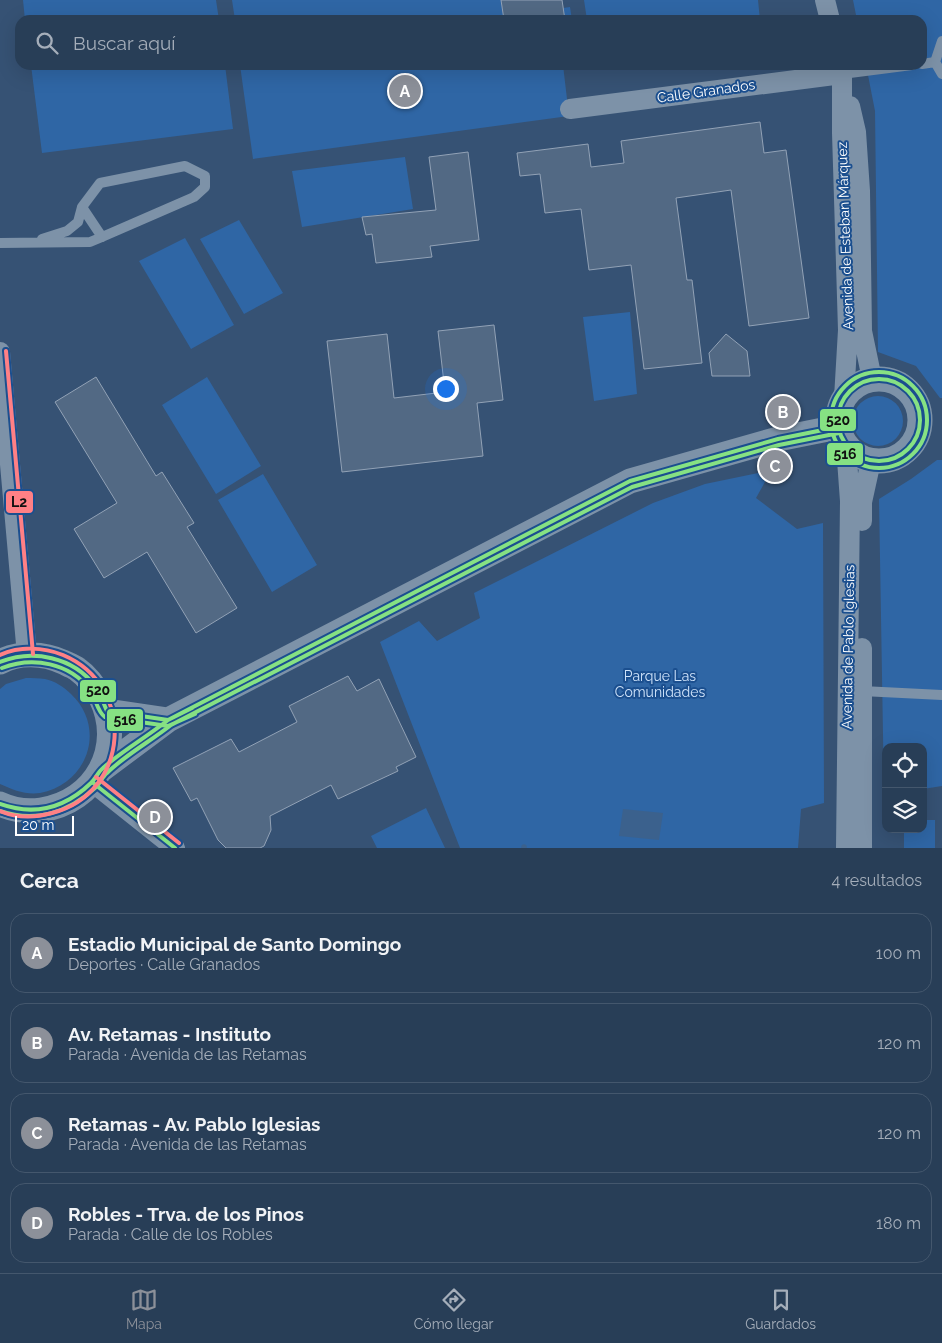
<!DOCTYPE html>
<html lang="es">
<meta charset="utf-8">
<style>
:root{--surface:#283e57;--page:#344961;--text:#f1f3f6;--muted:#a5aeba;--line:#44576d;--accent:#8c9099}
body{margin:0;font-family:Raleway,sans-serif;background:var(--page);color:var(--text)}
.controls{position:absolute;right:15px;bottom:15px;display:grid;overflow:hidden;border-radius:10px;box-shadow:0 5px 20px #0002}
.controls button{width:45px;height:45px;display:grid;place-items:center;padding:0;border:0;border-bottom:1px solid var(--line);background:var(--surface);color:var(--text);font:25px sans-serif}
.scale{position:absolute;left:15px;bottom:12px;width:59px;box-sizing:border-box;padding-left:5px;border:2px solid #fff;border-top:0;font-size:14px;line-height:18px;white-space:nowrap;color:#fff;-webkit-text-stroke:4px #1b4f8f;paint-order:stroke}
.you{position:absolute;left:445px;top:388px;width:18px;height:18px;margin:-12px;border:4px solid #fff;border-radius:50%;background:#1a73e8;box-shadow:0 0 0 8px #1a73e833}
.badge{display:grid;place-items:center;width:32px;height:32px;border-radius:50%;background:var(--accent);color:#fff;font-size:16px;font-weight:700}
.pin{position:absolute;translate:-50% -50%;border:2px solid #fff;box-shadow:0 1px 5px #0006}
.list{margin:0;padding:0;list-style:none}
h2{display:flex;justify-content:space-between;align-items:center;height:65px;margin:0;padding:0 20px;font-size:21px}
h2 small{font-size:16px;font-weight:400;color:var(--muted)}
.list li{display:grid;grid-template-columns:32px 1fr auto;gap:15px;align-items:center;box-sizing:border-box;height:80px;margin:0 10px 10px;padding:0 10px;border:1px solid var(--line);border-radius:15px}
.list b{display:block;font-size:19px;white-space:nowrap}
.list p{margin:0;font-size:16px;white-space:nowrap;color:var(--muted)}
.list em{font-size:16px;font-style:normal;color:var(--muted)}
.icon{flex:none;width:28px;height:28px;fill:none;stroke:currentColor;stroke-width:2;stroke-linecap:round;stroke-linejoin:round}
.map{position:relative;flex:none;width:942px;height:848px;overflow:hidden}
.search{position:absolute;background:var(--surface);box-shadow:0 5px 20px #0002;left:15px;right:15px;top:15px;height:55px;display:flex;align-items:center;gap:12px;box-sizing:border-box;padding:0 18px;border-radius:15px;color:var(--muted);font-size:19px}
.sheet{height:425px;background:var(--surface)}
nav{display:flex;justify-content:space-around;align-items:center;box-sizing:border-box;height:70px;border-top:1px solid var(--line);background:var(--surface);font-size:14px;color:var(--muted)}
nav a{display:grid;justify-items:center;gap:2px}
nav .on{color:var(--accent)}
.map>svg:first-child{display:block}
.green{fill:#2f66a5}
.water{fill:#3b618d}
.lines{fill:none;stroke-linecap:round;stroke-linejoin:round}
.stream{stroke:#3b618d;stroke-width:5.5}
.building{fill:#526984;stroke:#92a2b6}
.service{stroke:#7d92a8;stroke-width:10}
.minor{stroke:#7d92a8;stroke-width:20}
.tertiary{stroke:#7d92a8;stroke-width:25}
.bus-1-casing{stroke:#1b4f8f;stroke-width:8}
.bus-2-casing{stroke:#1b4f8f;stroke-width:8}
.bus-3-casing{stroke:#1b4f8f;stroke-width:8}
.bus-1{stroke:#86e183;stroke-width:4}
.bus-2{stroke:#86e183;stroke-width:4}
.bus-3{stroke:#ff8085;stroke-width:4}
.labels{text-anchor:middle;stroke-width:4;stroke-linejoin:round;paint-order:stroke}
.street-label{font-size:14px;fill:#fff;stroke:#1b4f8f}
.park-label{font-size:14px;fill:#cfe3fa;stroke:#1b4f8f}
.line-badge{stroke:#1b4f8f;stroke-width:2}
.pale-badge-label{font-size:14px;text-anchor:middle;font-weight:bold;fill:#111}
</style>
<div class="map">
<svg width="942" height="848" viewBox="0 0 942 848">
<rect width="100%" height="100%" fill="#365274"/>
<path class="green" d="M23,0h193l3,20h-194z
M232,0h330l1,8 7,-1 2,13h-337z
M584,0h174l2,20h-173z
M853,0h89v398h-2l-24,-32 -38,-14 -3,-241 -9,-46h56v-45h-65z
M31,65h194l8,64 -191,24z
M240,65h323l6,51 -316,43z
M405,157l8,52 -111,18 -10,-56z
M239,220l44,73 -39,21 -44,-75z
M185,238l49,87 -43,24 -52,-88z
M630,312l7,82 -43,7 -11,-84z
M207,377l54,89 -45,28 -54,-89z
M853 421a25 25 0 1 1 50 0a25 25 0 1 1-50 0Z
M937,460h5v326l-19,3v-42h-37v46h-2l-5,-294 32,-20z
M763,472l2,10 -9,16 41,31 26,-6 1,280 -23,6 -3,39h-338l-80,-206 39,-21 18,20 43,-23 -6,-25 179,-90 52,-19z
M263,474l54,91 -45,27 -54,-92z
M26,678c6,0 13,0 19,1 10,2 19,8 26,15 36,34 17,90 -31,99 -14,2 -27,-3 -40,-9v-95l6,-5z
M426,808l19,40h-68l-6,-12z
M923,820h12v28h-31v-19h19z"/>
<path class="water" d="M623,809l40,4 -4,27 -40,-4z"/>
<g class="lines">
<path class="stream" d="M524,847v1"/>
</g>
<path class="building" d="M501,0h61l3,20h-61z
M760,122l4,31 22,-3 23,168 -60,8 -18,-136 -55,8 11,82h5l10,83 -58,6 -13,-104 -42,5 -8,-61 -36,4 -5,-39 -20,2 -3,-23 71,-9 3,23 33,-4 -3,-22z
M468,152l11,88 -49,6 2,11 -56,6 -4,-29 -6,1 -4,-18 74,-7 -7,-53z
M494,325l9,75 -26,3 6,53 -141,16 -15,-131 60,-7 7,64 51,-6 -7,-61z
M726,334l21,17 3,25h-38l-3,-23z
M96,377l60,99 6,-4 32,51 -7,4 50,81 -41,25 -49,-81 -43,26 -30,-49 43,-26 -62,-101z
M348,676l9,15 22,-12 37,78 -20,10 2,4 -60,28 -7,-14 -61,31 1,14 -7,16 -4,2h-34l-8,-8 -21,-42 -6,3 -18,-33 58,-29 8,13 58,-30 -8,-16z"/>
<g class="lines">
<path class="service" d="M942,41l-7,21 7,12
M922,64l13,-2
M842,74l70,-9
M42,239l25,-8 11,-9 4,-15
M0,243l90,-1 12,-5 92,-40 11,-10v-11l-20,-10 -85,17 -18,24 20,30
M862,691l80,4"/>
<path class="minor" d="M825,0l5,20
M842,74v59l6,197 -4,68
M850,106l6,26 4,59 2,140 10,48
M570,109l272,-35
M0,352l27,303
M846,446l4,55 -4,347
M862,521v-19l9,-41
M862,648v200
M92,782l83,66"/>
<path class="tertiary" d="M838 420a41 41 0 1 1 82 0a41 41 0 1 1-82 0Z
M0,662c18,-10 44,-9 63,0 4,2 10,4 14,7 10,7 18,18 24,29 24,49 -5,104 -60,112 -14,2 -28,0 -41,-6
M107,711l61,9
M101,770l67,-50 462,-239 148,-42 60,-12"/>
<defs>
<path id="bus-1" d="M838 420a41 41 0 1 1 82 0a41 41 0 1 1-82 0Z
M0,662c33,-13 73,-5 95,24 6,7 8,17 12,25l61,9 24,-12
M92,782l83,66
M0,804c34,12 65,4 91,-21 5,-5 7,-11 12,-15 20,-18 44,-31 65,-48l462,-239 148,-42 60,-12"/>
<path id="bus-2" d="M831 420a48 48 0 1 1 96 0a48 48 0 1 1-96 0Z
M2,668c31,-12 68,-5 88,22 6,8 7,22 15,27l63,9 27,-12
M0,811c35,12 68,2 95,-23 5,-4 7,-11 12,-15 18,-18 44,-32 64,-48l461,-238 147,-42 60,-12"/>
<path id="bus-3" d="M6,351l27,303
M0,655c20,-9 43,-8 63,0 74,31 67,138 -11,158 -18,5 -35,5 -52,-2
M96,777l83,66"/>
</defs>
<use href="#bus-1" class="bus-1-casing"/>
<use href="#bus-2" class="bus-2-casing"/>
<use href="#bus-3" class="bus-3-casing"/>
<use href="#bus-1" class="bus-1"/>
<use href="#bus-2" class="bus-2"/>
<use href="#bus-3" class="bus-3"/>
</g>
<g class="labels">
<g class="street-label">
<text transform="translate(706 91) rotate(-8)" y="5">Calle Granados</text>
<text transform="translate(845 236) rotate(-92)" y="5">Avenida de Esteban Márquez</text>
<text transform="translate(848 647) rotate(-89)" y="5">Avenida de Pablo Iglesias</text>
</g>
<g class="park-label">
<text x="660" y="681">Parque Las<tspan x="660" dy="16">Comunidades</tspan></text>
</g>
</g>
<g class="line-badge">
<rect x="819" y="408" width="38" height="24" rx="5" fill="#86e183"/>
<rect x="826" y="442" width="38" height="24" rx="5" fill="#86e183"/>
<rect x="5" y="490" width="29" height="24" rx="5" fill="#ff8085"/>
<rect x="79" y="679" width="38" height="24" rx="5" fill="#86e183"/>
<rect x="106" y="708" width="38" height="24" rx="5" fill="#86e183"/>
</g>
<g class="pale-badge-label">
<text x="838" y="425">520</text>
<text x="845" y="459">516</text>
<text x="19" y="507">L2</text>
<text x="98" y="695">520</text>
<text x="125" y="725">516</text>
</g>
</svg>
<div class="controls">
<button><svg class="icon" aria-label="locate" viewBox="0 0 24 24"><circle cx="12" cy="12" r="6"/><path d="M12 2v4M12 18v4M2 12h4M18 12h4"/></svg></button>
<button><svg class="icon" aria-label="layers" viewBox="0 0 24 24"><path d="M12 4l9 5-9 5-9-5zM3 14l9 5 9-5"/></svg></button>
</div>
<div class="scale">20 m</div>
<div class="you"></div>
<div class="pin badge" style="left:405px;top:91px">A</div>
<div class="pin badge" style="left:783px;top:412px">B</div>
<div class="pin badge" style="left:775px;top:466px">C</div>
<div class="pin badge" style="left:155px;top:817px">D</div>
<div class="search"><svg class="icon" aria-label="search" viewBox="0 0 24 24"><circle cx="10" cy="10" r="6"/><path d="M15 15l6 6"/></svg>Buscar aquí</div>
</div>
<section class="sheet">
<h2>Cerca<small>4 resultados</small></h2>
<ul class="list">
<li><span class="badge">A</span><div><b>Estadio Municipal de Santo Domingo</b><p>Deportes · Calle Granados</p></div><em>100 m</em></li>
<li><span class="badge">B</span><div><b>Av. Retamas - Instituto</b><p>Parada · Avenida de las Retamas</p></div><em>120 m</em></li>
<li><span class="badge">C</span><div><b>Retamas - Av. Pablo Iglesias</b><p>Parada · Avenida de las Retamas</p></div><em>120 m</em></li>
<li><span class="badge">D</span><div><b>Robles - Trva. de los Pinos</b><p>Parada · Calle de los Robles</p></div><em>180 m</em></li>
</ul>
</section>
<nav>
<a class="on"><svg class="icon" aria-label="map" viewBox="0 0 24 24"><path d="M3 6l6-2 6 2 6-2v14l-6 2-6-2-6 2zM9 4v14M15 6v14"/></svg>Mapa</a>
<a><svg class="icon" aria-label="directions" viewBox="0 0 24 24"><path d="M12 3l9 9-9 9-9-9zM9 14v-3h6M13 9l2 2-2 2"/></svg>Cómo llegar</a>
<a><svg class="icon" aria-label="saved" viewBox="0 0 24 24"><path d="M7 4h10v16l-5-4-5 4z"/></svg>Guardados</a>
</nav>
